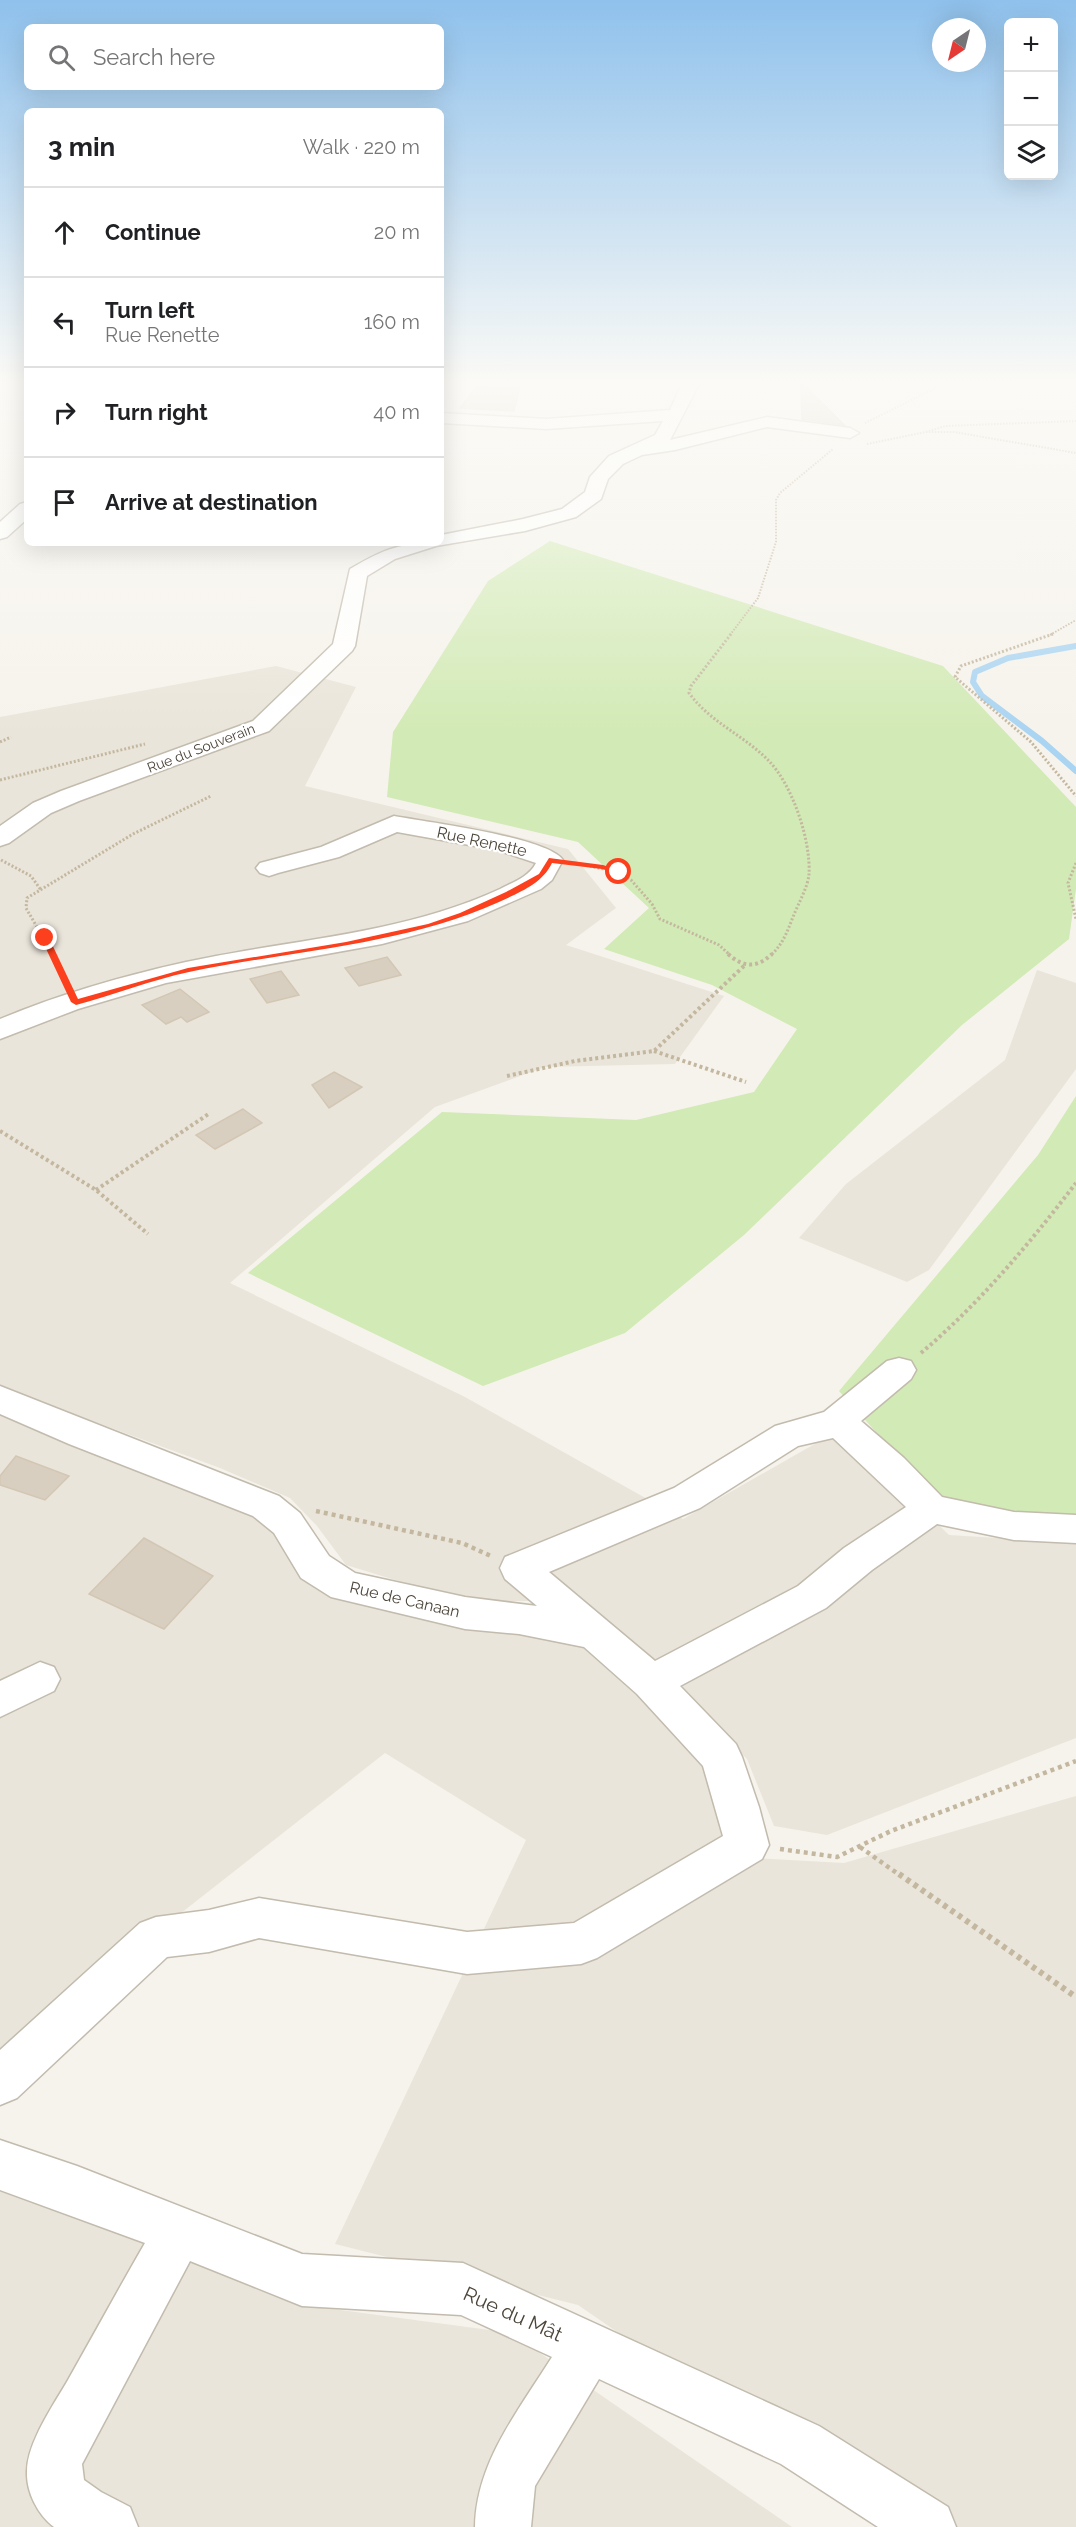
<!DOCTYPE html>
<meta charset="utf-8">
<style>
:root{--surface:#fff;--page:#f2f2f2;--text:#202124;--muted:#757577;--line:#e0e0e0}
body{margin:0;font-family:Raleway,sans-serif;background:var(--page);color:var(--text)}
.controls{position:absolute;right:18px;top:18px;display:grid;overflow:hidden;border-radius:9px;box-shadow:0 6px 24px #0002}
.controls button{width:54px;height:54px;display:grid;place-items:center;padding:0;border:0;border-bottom:2px solid var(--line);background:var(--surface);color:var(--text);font:30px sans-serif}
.compass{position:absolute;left:932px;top:18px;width:54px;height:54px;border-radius:50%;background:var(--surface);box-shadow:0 6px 24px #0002;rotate:215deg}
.stop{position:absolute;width:18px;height:18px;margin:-14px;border:4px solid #fc3f1d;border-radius:50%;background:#fff}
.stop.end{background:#fc3f1d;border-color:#fff;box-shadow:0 2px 6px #0008}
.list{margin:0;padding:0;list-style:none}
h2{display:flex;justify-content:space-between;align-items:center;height:78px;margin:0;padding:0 24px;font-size:26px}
h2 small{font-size:20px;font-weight:400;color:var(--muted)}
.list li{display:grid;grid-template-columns:39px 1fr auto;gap:18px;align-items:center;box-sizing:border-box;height:90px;padding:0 24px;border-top:2px solid var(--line)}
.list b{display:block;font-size:22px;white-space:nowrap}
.list p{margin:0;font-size:20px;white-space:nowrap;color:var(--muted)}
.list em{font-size:20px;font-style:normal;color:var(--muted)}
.icon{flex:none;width:33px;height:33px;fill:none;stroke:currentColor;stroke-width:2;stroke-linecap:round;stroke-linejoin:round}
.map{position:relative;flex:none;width:1076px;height:2527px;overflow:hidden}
.search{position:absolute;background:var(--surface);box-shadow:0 6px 24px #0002;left:24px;top:24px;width:420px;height:66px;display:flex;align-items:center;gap:15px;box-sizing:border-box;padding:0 21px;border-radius:9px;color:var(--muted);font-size:22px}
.panel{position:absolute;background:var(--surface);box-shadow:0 6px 24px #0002;left:24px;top:108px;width:420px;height:438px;border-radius:9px}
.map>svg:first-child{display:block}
.residential{fill:#eae5da}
.green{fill:#d2eab5}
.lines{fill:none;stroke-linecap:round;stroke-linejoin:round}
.stream{stroke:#a9d4f2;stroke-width:6}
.building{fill:#d8cfc1;stroke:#d3c7b4;stroke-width:1.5}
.minor-casing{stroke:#c2bbae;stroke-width:3}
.path-far4{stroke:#c4b79f;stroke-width:2;stroke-dasharray:1.5 1.5;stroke-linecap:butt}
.path-far3{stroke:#c4b79f;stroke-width:3;stroke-dasharray:2 2;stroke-linecap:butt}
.path-far2{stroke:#c4b79f;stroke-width:4;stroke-dasharray:3 3;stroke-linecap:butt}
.path-far1{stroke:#c4b79f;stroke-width:4.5;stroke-dasharray:4 4;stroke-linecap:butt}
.path{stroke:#c4b79f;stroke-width:6;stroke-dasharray:4.5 4.5;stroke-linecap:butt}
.minor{fill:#fff;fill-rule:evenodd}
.route{fill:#fc3f1d}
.labels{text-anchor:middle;stroke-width:4.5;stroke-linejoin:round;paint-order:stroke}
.far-street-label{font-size:14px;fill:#4b4439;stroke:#fff}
.street-label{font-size:16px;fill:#4b4439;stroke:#fff}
.near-street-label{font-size:20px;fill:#4b4439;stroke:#fff}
</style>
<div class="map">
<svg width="1076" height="2527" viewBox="0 0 1076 2527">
<rect width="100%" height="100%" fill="#f6f3ec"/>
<path class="residential" d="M276,666l80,21 -51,99 263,63 48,59 -50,37 158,51 -49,68 -130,3 -110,40 -205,176 235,114 218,122 158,-90 108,106 127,8v195l-249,97 -53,-9 -27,-67 -113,-116 -68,-42h-102l-118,-36 -29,-39 -27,-28 -70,-30 -220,-81v-670z
M1037,970l39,13v86l-147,201 -22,12 -108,-44 47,-54 159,-124z
M0,1409l265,109 58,62 267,58 123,124 39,96 92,5 232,-67v731h-175l-323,-222 -243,-61 191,-404 -141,-87 -385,302z
M0,2188l318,119 193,26 281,194h-792z"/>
<path class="green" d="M550,541l393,125 133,141v82l-7,50 -107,86 -218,210 -119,98 -142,53 -235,-113 194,-161 194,8 118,-28 43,-63 -85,-44 -108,-36 45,-41 -71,-66 -191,-45 6,-65 95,-151z
M1076,1096v426l-135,-18 -102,-113 199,-236z"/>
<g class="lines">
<path class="stream" d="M1076,646l-68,12 -33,14 -2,10 9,14 60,45 34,30"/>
</g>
<path class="building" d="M801,382l43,43 -42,-6z
M520,386l-6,25 -54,-3 16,-21z
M387,957l14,18 -42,11 -14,-18z
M281,971l18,24 -32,8 -17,-24z
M180,989l29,23 -22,10 -6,-5 -15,7 -24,-19z
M334,1072l28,15 -33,21 -17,-23z
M243,1109l19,14 -47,26 -19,-14z
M16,1456l53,20 -24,24 -45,-15v-9z
M144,1538l69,38 -49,53 -75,-35z"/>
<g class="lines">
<defs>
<path id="minor" d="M683,382h17l-30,58 97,-23 83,11 9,5 -9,5 -83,-11 -92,23 -33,5 -19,9 -15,15 -7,20 -25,18 -51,14 -89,15 -41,13 -28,17 -12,70 -3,5 -83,80 -190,70 -28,12 -42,30 -9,3v-20l33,-23 28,-12 192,-70 80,-77 17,-75c36,-21 49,-26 91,-26v-8l82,-16 39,-10 23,-17 5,-15 19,-21 46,-21 8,-14 -117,8 -105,-6v-10l105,6 124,-9z
M27,502v17l-20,18 -7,2v-17l20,-18z
M394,816c32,6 153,21 169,44l-11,20 -11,9 -73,32 -86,23 -216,39 -88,26 -78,30v-20c60,-25 123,-43 186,-57 106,-23 214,-27 314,-73 13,-7 29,-12 36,-26l-39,-13 -100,-18 -58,25 -61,16 -9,3 -9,-3 -4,-5 4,-5 61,-16z
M899,1358l12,3 5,9 -5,9 -50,42 43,37 38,39 72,15 62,3v28l-62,-3 -77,-16 -65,46 -46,38 -146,78 56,58 6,13 17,50 10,38 -7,14 -165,99 -16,6 -114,10 -208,-36 -50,14 -42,5 -150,141 -17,7v-55l140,-127 16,-6 53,-7 50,-12 208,34 107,-9 149,-87 -20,-70 -66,-72 -53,-47 -65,-13 -54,-5 -134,-32 -30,-19 -27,-45 -21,-17 -184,-72 -69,-30v-28l279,110 21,17 29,43 26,17 110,24 72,9 -32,-27 -5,-11 5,-11 169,-69 101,-62 49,-14 63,-51zM833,1438l73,69 -62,41 -46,38 -143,75 -106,-89 151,-64 98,-62z
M40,1662l14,5 6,12 -6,12 -54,26v-36z
M0,2140l77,26 225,88 161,9 356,163 129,81 8,20h-78l-97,-63 -182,-85 -64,107 -4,41h-56c1,-65 44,-117 77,-170l-91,-42 -159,-9 -112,-45 -108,203 2,16 17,12 29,15 8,20h-84c-16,-12 -28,-35 -27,-56 0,-28 27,-67 41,-91 26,-46 51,-92 77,-137l-145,-53z"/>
</defs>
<use href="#minor" class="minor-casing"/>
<path class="path-far4" d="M865,423l69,-34 4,-7
M926,432l19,-6 131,-5
M867,444l59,-12h28l122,21
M730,635l28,-37 18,-56v-42l4,-7 53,-44
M1050,635l26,-15"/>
<path class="path-far3" d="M731,634l-40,52 -2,7c22,30 53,41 79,67 24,24 43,80 41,114 -1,13 -11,30 -16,43 -6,15 -10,27 -22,38
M1053,634l-92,32 -6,11 76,65 45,54
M0,742l11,-5
M0,780l145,-36
M1,860l30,16 10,14
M574,863l45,9 12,8 21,24 8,15 59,26 11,10
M1076,863l-8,20 8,36
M53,955l-27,-47 1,-10 106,-64 78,-38"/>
<path class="path-far2" d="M53,954l13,28
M728,954c16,14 29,14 44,0
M654,1051l92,31
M507,1076l68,-15 79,-10 91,-86
M0,1131l96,59 52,44
M96,1190l114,-77
M921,1353c59,-50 108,-109 155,-170"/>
<path class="path-far1" d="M316,1511l146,32 29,13
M860,1847l41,29
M780,1849l57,8 54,-26 185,-70"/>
<path class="path" d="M899,1874l177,123"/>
<use href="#minor" class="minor"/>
</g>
<linearGradient id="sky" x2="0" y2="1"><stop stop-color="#8fc1ec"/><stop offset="0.52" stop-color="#fbfaf6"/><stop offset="1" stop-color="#fbfaf6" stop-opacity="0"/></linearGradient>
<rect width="1076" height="735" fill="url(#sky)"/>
<path class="route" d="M549,858l54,7 20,7 -4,2 -17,-5 -50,-6c-10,21 -32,29 -53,39 -98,44 -205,48 -310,70 -38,8 -75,23 -113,33l-5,-3 -30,-64 4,-2 4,2 29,61 110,-31 158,-26 82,-18 32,-11 46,-21 33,-18z"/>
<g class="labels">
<g class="far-street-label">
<text transform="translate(201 748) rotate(-21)" y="5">Rue du Souverain</text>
</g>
<g class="street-label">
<text transform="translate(482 841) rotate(12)" y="6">Rue Renette</text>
<text transform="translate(405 1599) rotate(13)" y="6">Rue de Canaan</text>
</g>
<g class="near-street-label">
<text transform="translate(513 2314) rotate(24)" y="7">Rue du Mât</text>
</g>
</g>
</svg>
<div class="controls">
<button>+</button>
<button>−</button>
<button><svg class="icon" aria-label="layers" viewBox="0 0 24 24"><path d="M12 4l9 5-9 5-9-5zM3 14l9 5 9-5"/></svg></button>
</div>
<svg class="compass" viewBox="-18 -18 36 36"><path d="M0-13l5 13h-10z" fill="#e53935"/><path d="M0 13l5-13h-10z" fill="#757577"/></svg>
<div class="stop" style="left:619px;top:872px"></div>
<div class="stop end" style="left:45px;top:938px"></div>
<div class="search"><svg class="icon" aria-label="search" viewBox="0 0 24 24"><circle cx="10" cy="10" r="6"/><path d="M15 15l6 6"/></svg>Search here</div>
<section class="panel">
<h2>3 min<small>Walk · 220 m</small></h2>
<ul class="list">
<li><svg class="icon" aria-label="ahead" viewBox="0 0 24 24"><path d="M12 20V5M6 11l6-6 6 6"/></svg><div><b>Continue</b></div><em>20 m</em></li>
<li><svg class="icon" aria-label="left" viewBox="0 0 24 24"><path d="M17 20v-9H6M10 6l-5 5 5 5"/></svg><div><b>Turn left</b><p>Rue Renette</p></div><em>160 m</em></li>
<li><svg class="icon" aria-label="right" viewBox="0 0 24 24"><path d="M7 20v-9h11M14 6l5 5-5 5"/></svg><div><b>Turn right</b></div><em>40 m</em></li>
<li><svg class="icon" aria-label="arrive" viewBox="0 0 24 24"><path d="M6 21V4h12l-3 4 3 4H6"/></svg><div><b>Arrive at destination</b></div></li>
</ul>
</section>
</div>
